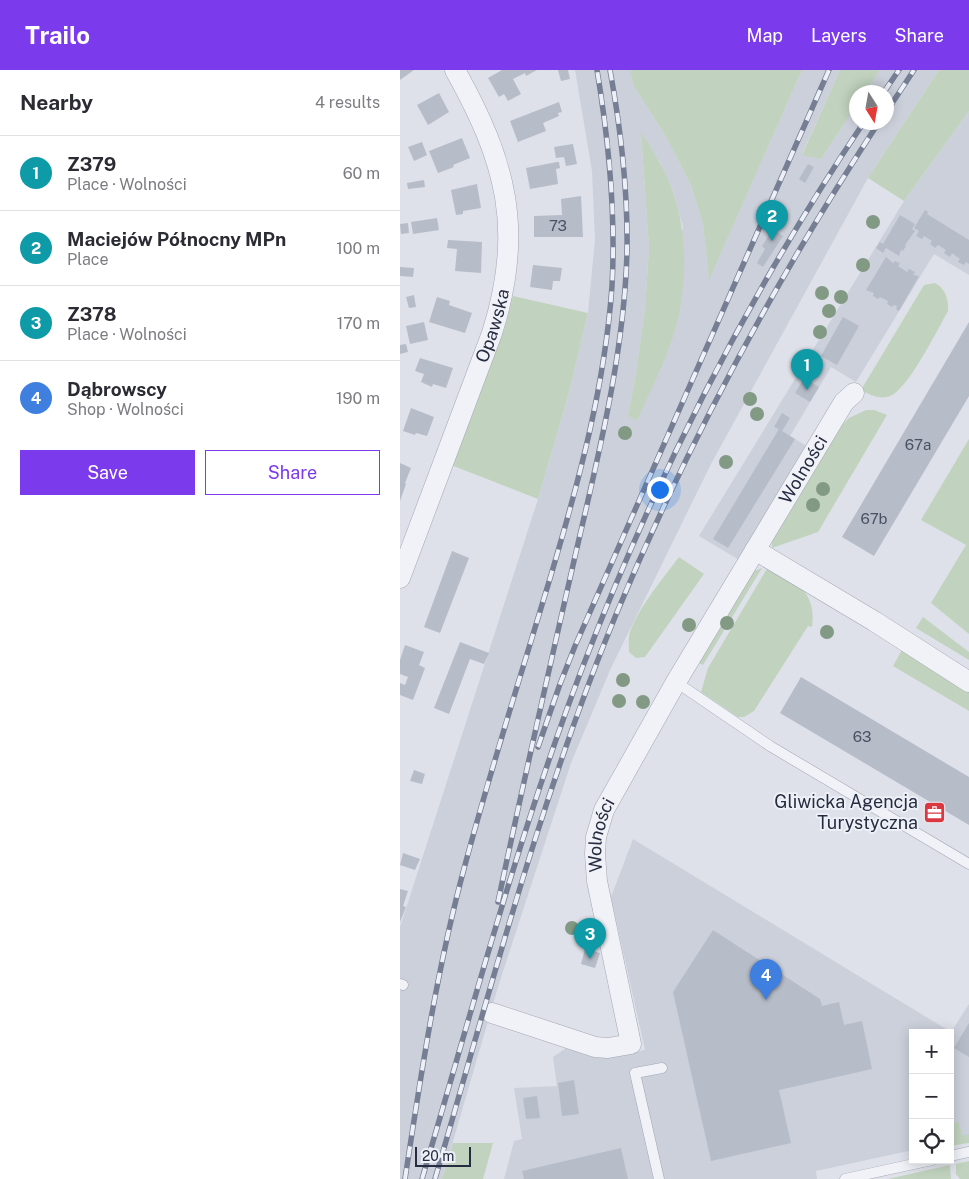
<!DOCTYPE html>
<meta charset="utf-8">
<style>
:root{--surface:#fff;--page:#f7f7f7;--text:#2b2b33;--muted:#7c7c81;--line:#e1e1e2;--accent:#7c3aed}
body{margin:0;font-family:"Public Sans",sans-serif;background:var(--page);color:var(--text)}
.controls{position:absolute;right:15px;bottom:15px;display:grid;overflow:hidden;border-radius:0px;box-shadow:0 2px 12px #0003}
.controls button{width:45px;height:45px;display:grid;place-items:center;padding:0;border:0;border-bottom:1px solid var(--line);background:var(--surface);color:var(--text);font:25px sans-serif}
.compass{position:absolute;left:449px;top:15px;width:45px;height:45px;border-radius:50%;background:var(--surface);box-shadow:0 2px 12px #0003;rotate:169deg}
.scale{position:absolute;left:15px;bottom:12px;width:56px;box-sizing:border-box;padding-left:5px;border:2px solid #262d41;border-top:0;font-size:14px;line-height:18px;white-space:nowrap;color:#262d41;-webkit-text-stroke:4px #edf0f6;paint-order:stroke}
.you{position:absolute;left:259px;top:419px;width:18px;height:18px;margin:-12px;border:4px solid #fff;border-radius:50%;background:#1a73e8;box-shadow:0 0 0 8px #1a73e833}
.badge{display:grid;place-items:center;width:32px;height:32px;border-radius:50%;background:var(--accent);color:#fff;font-size:16px;font-weight:700}
.pin{position:absolute;translate:-50% -41px;filter:drop-shadow(0 1px 2px #0008)}
.pin::after{content:'';position:absolute;top:26px;width:18px;height:15px;background:inherit;clip-path:polygon(0 0,100% 0,50% 100%)}
.list{margin:0;padding:0;list-style:none}
h2{display:flex;justify-content:space-between;align-items:center;height:65px;margin:0;padding:0 20px;font-size:21px}
h2 small{font-size:16px;font-weight:400;color:var(--muted)}
.list li{display:grid;grid-template-columns:32px 1fr auto;gap:15px;align-items:center;box-sizing:border-box;height:75px;padding:0 20px;border-top:1px solid var(--line)}
.list b{display:block;font-size:19px;white-space:nowrap}
.list p{margin:0;font-size:16px;white-space:nowrap;color:var(--muted)}
.list em{font-size:16px;font-style:normal;color:var(--muted)}
.actions{display:flex;gap:10px;padding:15px 20px}
.actions a{flex:1;padding:11px 0;border:1px solid var(--accent);border-radius:0px;text-align:center;font-size:18px;color:var(--accent)}
.actions .main{background:var(--accent);color:#fff}
.icon{flex:none;width:28px;height:28px;fill:none;stroke:currentColor;stroke-width:2;stroke-linecap:round;stroke-linejoin:round}
.map{position:relative;flex:none;width:569px;height:1109px;overflow:hidden}
header{display:flex;align-items:center;gap:30px;box-sizing:border-box;height:70px;padding:0 25px;background:var(--accent);color:#fff}
header strong{font-size:24px}
nav{display:flex;gap:28px;margin-inline-start:auto;font-size:18px}
main{display:flex}
aside{flex:1;background:var(--surface)}
.map>svg:first-child{display:block}
.built{fill:#cbd0db;fill-rule:evenodd}
.green{fill:#c1d3be}
.building{fill:#b7bcc9}
.lines{fill:none;stroke-linecap:round;stroke-linejoin:round}
.service-casing{stroke:#a3a7b3;stroke-width:11}
.minor-casing{stroke:#a3a7b3;stroke-width:21}
.service{stroke:#f1f2f7;stroke-width:10}
.minor{stroke:#f1f2f7;stroke-width:20}
.rail-casing{stroke:#767e94;stroke-width:5.5}
.rail{stroke:#edf0f6;stroke-width:4;stroke-dasharray:11;stroke-linecap:butt}
.tree{fill:#829984}
.labels{text-anchor:middle;stroke-width:4;stroke-linejoin:round;paint-order:stroke}
.number-label{font-size:15px;fill:#4a5163}
.street-label{font-size:18px;fill:#262d41;stroke:#edf0f6}
.poi-label{font-size:18px;fill:#262d41;stroke:#edf0f6;text-anchor:end}
</style>
<header>
<strong>Trailo</strong>
<nav><a>Map</a><a>Layers</a><a>Share</a></nav>
</header>
<main>
<aside>
<h2>Nearby<small>4 results</small></h2>
<ul class="list">
<li><span class="badge" style="background:#0f9aa8">1</span><div><b>Z379</b><p>Place · Wolności</p></div><em>60 m</em></li>
<li><span class="badge" style="background:#0f9aa8">2</span><div><b>Maciejów Północny MPn</b><p>Place</p></div><em>100 m</em></li>
<li><span class="badge" style="background:#0f9aa8">3</span><div><b>Z378</b><p>Place · Wolności</p></div><em>170 m</em></li>
<li><span class="badge" style="background:#3f7fe0">4</span><div><b>Dąbrowscy</b><p>Shop · Wolności</p></div><em>190 m</em></li>
</ul>
<div class="actions"><a class="main">Save</a><a>Share</a></div>
</aside>
<div class="map">
<svg width="569" height="1109" viewBox="0 0 569 1109">
<rect width="100%" height="100%" fill="#dee1e9"/>
<path class="built" d="M175,0h55l3,15 32,50 26,50 12,39 6,55 93,-209h38l-38,84 19,5 35,-53 1,16h30v-30h-22l15,-22h59l-71,108 -157,286 -100,204 -40,95 -73,224 -56,192h-42v-252l138,-428 30,-103 20,-83 7,-74 -3,-68zM241,63l20,31 12,27 10,36 -46,194 -9,-5 8,-43 9,-64 4,-61z
M569,41v164l-35,-21 -78,128 -25,-15 -41,69 20,12 -69,113 -42,-25 205,-335z
M233,769l318,193 18,-28v135l-19,3v-109h-37v117l-97,21 1,8h-313l10,-38 8,-2 -8,-51 43,-2 -4,-29 13,-9 30,10 49,-8 -34,-153z"/>
<path class="green" d="M230,0h172l-93,210 -6,-56 -12,-39 -26,-50 -32,-50z
M440,0h40l-15,22h-8l-1,14 -35,53 -19,-4z
M539,0h30v41l-65,90 -36,-23z
M241,62c12,19 25,38 32,60 14,40 14,85 5,127 -8,34 -27,70 -41,102l-9,-5 8,-43 9,-64 4,-61z
M535,213c10,5 14,16 13,28 -10,18 -41,80 -58,85 -10,4 -20,-1 -29,-6l63,-105z
M113,226l75,17 -20,83 -30,103 -87,-34 52,-132z
M466,340h8l13,5 -69,117 -46,16v-6l5,-12 64,-104 8,-8z
M569,369v195l-38,-31 35,-58 -45,-25z
M279,487l25,17 -59,83 -9,1 -7,-6c0,-6 -1,-14 1,-20 8,-24 34,-55 49,-75z
M368,497c27,16 49,23 44,60l-4,-1 -54,85 -10,6h-6l-37,-25 7,-24z
M362,498l-59,97 -6,-3 57,-91z
M523,547l46,35v8l-53,-32z
M502,580l67,42v19l-76,-45z
M559,1052l3,14 7,-2v9l-19,3v-22z
M53,1073h40l-10,36h-41z
M569,1091v18h-9l-4,-5v-10z
M550,1095l1,14h-63z"/>
<path class="building" d="M0,0h14l-14,10z
M102,0h35l-11,6 -1,-3 -12,6 8,15 -13,7 -4,-7 -5,3 -11,-19z
M158,0h10l2,9 -9,2z
M39,23l10,19 -21,13 -11,-20z
M159,32l3,10 -4,1 1,3 -16,7 3,8 -28,11 -8,-21z
M62,68l8,20 -17,7 1,2 -16,6 -9,-22z
M22,72l5,13 -13,6 -6,-14z
M173,74l4,20 -11,2 -2,-9 -8,1 -2,-11z
M157,92h2l1,6 -4,1 2,15 -28,5 -4,-21z
M408,94l6,3 -9,16 -6,-4z
M24,110l1,7 -17,2 -1,-6z
M77,114l4,24 -18,3v3l-7,1 -5,-25z
M181,126l2,41h-49v-21l28,-1 -1,-16z
M525,140l3,2 -1,2 42,26v24l-3,-2 -2,3 -6,-3 2,-3 -8,-6 -2,4 -6,-4 2,-3 -8,-5 -3,3 -5,-4 2,-3 -8,-5 -2,3 -6,-3 3,-5 -5,-3z
M500,145l15,9 -3,5 3,2 -10,14 1,1 -3,5 -2,-1 -2,6 -13,-8 -3,5 -7,-5 4,-6 3,2z
M37,148l2,12 -26,4 -2,-12z
M8,153l1,10 -8,1 -1,-10z
M373,159l10,7 -20,31 -6,-4 8,-14 -3,-3z
M48,170l34,2 -1,31 -26,-2 2,-22 -10,-1z
M486,187l7,6 2,-2 5,2 -2,3 9,6 2,-3 6,3 -2,3 6,1 -20,35 -3,-2 1,-3 -3,-1 -2,2 -5,-3 1,-3 -8,-4 -2,2 -5,-3 1,-3 -8,-3z
M133,195l29,3 -2,13h-7l-1,9 -22,-3z
M0,197l14,1 -1,9 -13,-1z
M14,225l2,12 -7,1 -3,-11z
M37,227l13,4 -1,4 23,8 -7,20 -36,-11z
M443,247l16,9 -22,39 -16,-9z
M24,252l4,18 -18,4 -4,-18z
M569,252v74l-95,160 -32,-19z
M6,274l2,8 -8,2v-9z
M20,288l33,10 -7,20 -13,-4 -1,3 -11,-5 3,-8 -9,-3z
M404,308l15,9 -9,15 -15,-9z
M11,338l23,9 -7,19 -11,-3 -1,2 -12,-4z
M382,343l8,5 -8,13 13,8 -67,109 -15,-9 66,-110 -5,-2z
M0,393l11,5 -6,15 1,1 -6,17z
M52,481l17,7 -29,75 -16,-6z
M60,572l29,11 -5,11 -14,-5 -21,55 -15,-6z
M5,575l19,7 -5,13 6,3 -12,32 -13,-5v-12l5,2 3,-8 -8,-3v-14z
M401,607l168,100v48l-189,-112z
M14,700l11,4 -3,10 -12,-3z
M3,783l17,6 -5,11 -15,-5z
M0,819l8,2 -5,15 3,1 -6,15z
M313,860l107,69 2,7 17,-4 5,23 18,-4 10,48 -93,21 12,53 -80,18 -38,-169z
M185,879l15,4 -5,15 -14,-4z
M569,953v34l-15,-9z
M174,1010l5,34 -17,2 -4,-33z
M137,1026l3,22 -14,1 -3,-21z
M221,1078l7,31h-104l-2,-8z"/>
<g class="lines">
<defs>
<path id="service" d="M276,612l94,64 199,118
M0,914l3,1
M550,1086l19,-4
M259,1109l-24,-106 27,-5
M445,1109l87,-19"/>
<g id="minor">
<path d="M355,480l119,71 95,61"/>
<path id="s1" d="M0,508l92,-245c33,-103 14,-172 -37,-263"/>
<path id="s2" d="M92,943l103,34 13,1 23,-4 -34,-163 -2,-27 1,-17 8,-27 72,-128 168,-280 10,-9"/>
</g>
</defs>
<use href="#service" class="service-casing"/>
<use href="#minor" class="minor-casing"/>
<use href="#service" class="service"/>
<use href="#minor" class="minor"/>
<defs>
<path id="rail" d="M484,22l15,-22
M487,41l27,-41
M138,677l22,-63 15,-38 254,-576
M98,832c23,-109 48,-219 73,-328 24,-106 53,-213 56,-322 1,-61 -6,-122 -17,-182
M5,1109c16,-105 32,-211 60,-314 26,-97 57,-193 86,-290 28,-94 54,-190 61,-289 4,-73 -3,-144 -15,-216
M22,1109c51,-172 97,-346 161,-513 73,-190 167,-374 281,-544
M35,1109c55,-188 105,-380 180,-562 72,-173 161,-338 264,-495"/>
</defs>
<use href="#rail" class="rail-casing"/>
<use href="#rail" class="rail"/>
</g>
<g class="tree">
<circle cx="473" cy="152" r="7"/>
<circle cx="463" cy="195" r="7"/>
<circle cx="422" cy="223" r="7"/>
<circle cx="441" cy="227" r="7"/>
<circle cx="429" cy="241" r="7"/>
<circle cx="420" cy="262" r="7"/>
<circle cx="408" cy="299" r="7"/>
<circle cx="350" cy="329" r="7"/>
<circle cx="357" cy="344" r="7"/>
<circle cx="225" cy="363" r="7"/>
<circle cx="326" cy="392" r="7"/>
<circle cx="423" cy="419" r="7"/>
<circle cx="413" cy="435" r="7"/>
<circle cx="327" cy="553" r="7"/>
<circle cx="289" cy="555" r="7"/>
<circle cx="427" cy="562" r="7"/>
<circle cx="223" cy="610" r="7"/>
<circle cx="219" cy="631" r="7"/>
<circle cx="243" cy="632" r="7"/>
<circle cx="172" cy="858" r="7"/>
</g>
<defs>
<symbol id="office-square" viewBox="-11 -11 22 22"><rect x="-9" y="-9" width="18" height="18" rx="4" fill="#da3740" stroke="#edf0f6"/><path d="M-6-3h4V-5.5h4V-3h4V5H-6ZM-1-4.5V-3h2v-1.5ZM-6 0V1H6V0Z" fill="#fff"/></symbol>
</defs>
<g fill-rule="evenodd">
<use href="#office-square" x="522" y="730" width="25" height="25"/>
</g>
<g class="labels">
<g class="number-label">
<text x="158" y="161">73</text>
<text x="518" y="380">67a</text>
<text x="474" y="454">67b</text>
<text x="462" y="672">63</text>
</g>
<g class="street-label">
<text dy="6" stroke="none"><textPath href="#s1" startOffset="269">Opawska</textPath></text>
<text dy="6" stroke="none"><textPath href="#s2" startOffset="778">Wolności</textPath></text>
<text dy="6" stroke="none"><textPath href="#s2" startOffset="358">Wolności</textPath></text>
</g>
<g class="poi-label">
<text x="518" y="738">Gliwicka Agencja<tspan x="518" dy="21">Turystyczna</tspan></text>
</g>
</g>
</svg>
<div class="controls">
<button>+</button>
<button>−</button>
<button><svg class="icon" aria-label="locate" viewBox="0 0 24 24"><circle cx="12" cy="12" r="6"/><path d="M12 2v4M12 18v4M2 12h4M18 12h4"/></svg></button>
</div>
<svg class="compass" viewBox="-18 -18 36 36"><path d="M0-13l5 13h-10z" fill="#e53935"/><path d="M0 13l5-13h-10z" fill="#7c7c81"/></svg>
<div class="scale">20 m</div>
<div class="you"></div>
<div class="pin badge" style="left:407px;top:320px;background:#0f9aa8">1</div>
<div class="pin badge" style="left:372px;top:171px;background:#0f9aa8">2</div>
<div class="pin badge" style="left:190px;top:889px;background:#0f9aa8">3</div>
<div class="pin badge" style="left:366px;top:930px;background:#3f7fe0">4</div>
</div>
</main>
